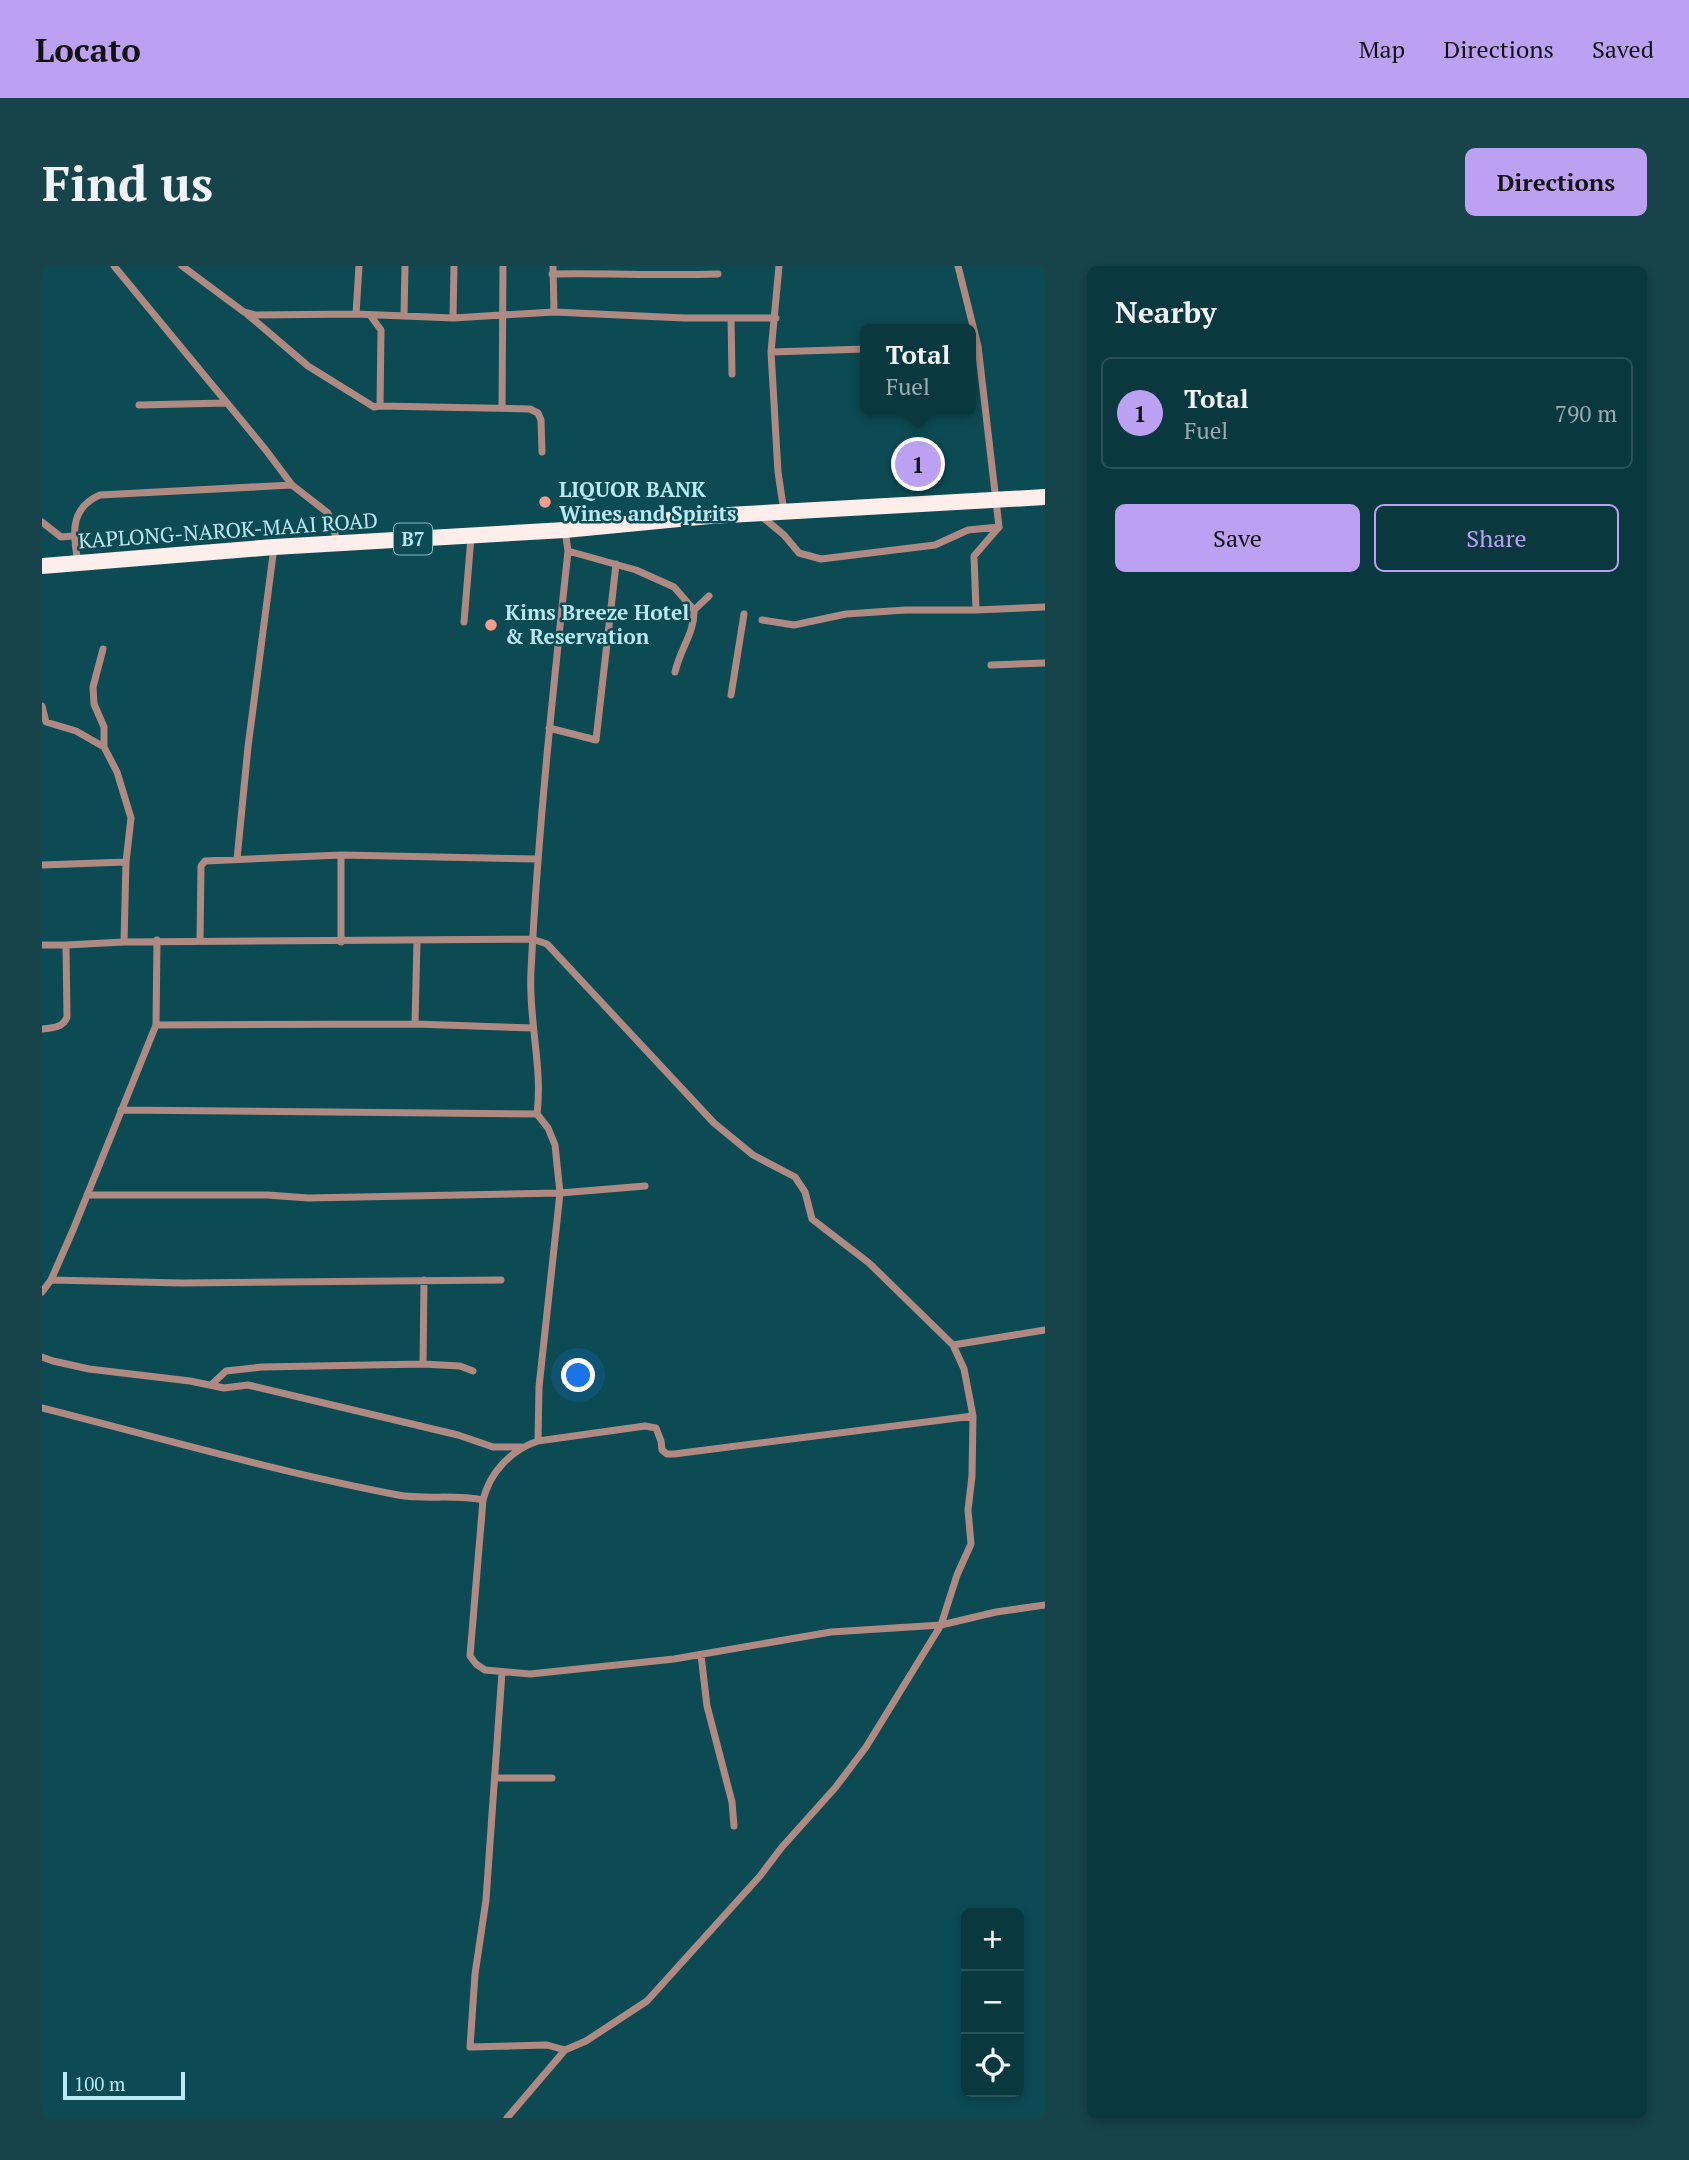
<!DOCTYPE html>
<meta charset="utf-8">
<style>
:root{--surface:#09383f;--page:#17434a;--text:#f1f3f6;--muted:#99acb0;--line:#295259;--accent:#bca0f2}
body{margin:0;font-family:"PT Serif",serif;background:var(--page);color:var(--text)}
.controls{position:absolute;right:21px;bottom:21px;display:grid;overflow:hidden;border-radius:10px;box-shadow:0 4px 10px #0003}
.controls button{width:63px;height:63px;display:grid;place-items:center;padding:0;border:0;border-bottom:2px solid var(--line);background:var(--surface);color:var(--text);font:35px sans-serif}
.scale{position:absolute;left:21px;bottom:18px;width:122px;box-sizing:border-box;padding-left:7px;border:4px solid #b9e9f3;border-top:0;font-size:19px;line-height:24px;white-space:nowrap;color:#b9e9f3;-webkit-text-stroke:5px #0c4b54;paint-order:stroke}
.you{position:absolute;left:537px;top:1110px;width:24px;height:24px;margin:-18px;border:5px solid #fff;border-radius:50%;background:#1a73e8;box-shadow:0 0 0 10px #1a73e833}
.badge{display:grid;place-items:center;width:46px;height:46px;border-radius:50%;background:var(--accent);color:#111;font-size:23px;font-weight:700}
.pin{position:absolute;translate:-50% -50%;border:4px solid #fff;box-shadow:0 2px 7px #0006}
.popup{position:absolute;left:818px;top:58px;width:116px;height:91px;box-sizing:border-box;display:grid;place-content:center;border-radius:10px;background:var(--surface);filter:drop-shadow(0 2px 5px #0005);font-size:23px;white-space:nowrap;color:var(--muted)}
.popup b{font-size:26px;color:var(--text)}
.popup::after{content:'';position:absolute;left:50%;top:100%;margin-left:-14px;border:14px solid transparent;border-top-color:var(--surface)}
.list{margin:0;padding:0;list-style:none}
h2{display:flex;justify-content:space-between;align-items:center;height:91px;margin:0;padding:0 28px;font-size:30px}
h2 small{font-size:23px;font-weight:400;color:var(--muted)}
.list li{display:grid;grid-template-columns:46px 1fr auto;gap:21px;align-items:center;box-sizing:border-box;height:112px;margin:0 14px 14px;padding:0 14px;border:2px solid var(--line);border-radius:10px}
.list b{display:block;font-size:26px;white-space:nowrap}
.list p{margin:0;font-size:23px;white-space:nowrap;color:var(--muted)}
.list em{font-size:23px;font-style:normal;color:var(--muted)}
.actions{display:flex;gap:14px;padding:21px 28px}
.actions a{flex:1;padding:16px 0;border:2px solid var(--accent);border-radius:10px;text-align:center;font-size:24px;color:var(--accent)}
.actions .main{background:var(--accent);color:#111}
.icon{flex:none;width:38px;height:38px;fill:none;stroke:currentColor;stroke-width:2;stroke-linecap:round;stroke-linejoin:round}
.map{position:relative;flex:none;width:1003px;height:1852px;overflow:hidden;border-radius:10px}
header{display:flex;align-items:center;gap:42px;box-sizing:border-box;height:98px;padding:0 35px;background:var(--accent);color:#111}
header strong{font-size:33px}
nav{display:flex;gap:38px;margin-inline-start:auto;font-size:24px}
.intro{display:flex;align-items:center;justify-content:space-between;box-sizing:border-box;height:168px;padding:0 42px}
h1{margin:0;font-size:49px}
.button{padding:18px 32px;border-radius:10px;background:var(--accent);color:#111;font-size:24px;font-weight:700}
main{display:flex;gap:42px;padding:0 42px}
aside{flex:1;background:var(--surface);border-radius:10px;box-shadow:0 4px 10px #0003}
.map>svg:first-child{display:block}
.lines{fill:none;stroke-linecap:round;stroke-linejoin:round}
.minor{stroke:#ae8a83;stroke-width:7}
.trunk{stroke:#fdeeeb;stroke-width:16}
.poi-dot{fill:#f49d8d;stroke:#0c4b54;stroke-width:2.5}
.labels{text-anchor:middle;stroke-width:5;stroke-linejoin:round;paint-order:stroke}
.shield{fill:#0c4b54;stroke:#85bac3;stroke-width:2}
.shield-label{font-size:19px;font-weight:bold;fill:#b9e9f3}
.poi-label{font-size:21px;font-weight:bold;fill:#b9e9f3;stroke:#0c4b54;text-anchor:start}
.street-label{font-size:21px;fill:#b9e9f3;stroke:#0c4b54}
</style>
<header>
<strong>Locato</strong>
<nav><a>Map</a><a>Directions</a><a>Saved</a></nav>
</header>
<div class="intro"><h1>Find us</h1><a class="button">Directions</a></div>
<main>
<div class="map">
<svg width="1003" height="1852" viewBox="0 0 1003 1852">
<rect width="100%" height="100%" fill="#0c4b54"/>
<g class="lines">
<path class="minor" d="M72,0l151,183 27,36 36,28 10,30
M140,0l62,46 11,3 101,-1 97,4 101,-6 130,6h92
M511,0l1,46
M737,0l-8,86 7,120 6,40
M510,8c56,-1 111,2 166,0
M205,48l61,52 66,41 6,-1
M314,48l3,-48
M328,49l11,15 -1,76 150,3 8,4 3,7 1,32
M362,49l1,-49
M411,52l1,-52
M689,52l1,56
M729,86l95,-3
M97,139l87,-2
M460,141l1,-141
M718,249l24,20 15,18 22,6 114,-14 33,-15 31,-3 -21,-181 -20,-80
M0,256l19,15 12,-1
M526,285l68,19 38,17 20,23
M36,297c-5,-28 -9,-55 22,-68l192,-10
M934,344l69,-3
M720,354l32,5 52,-11 60,-4h70l-2,-54 25,-29
M422,356l7,-85
M61,383l-10,38 1,17 10,23v20l13,25 14,46 -5,44 -2,80 408,-3 15,5 167,179 39,32 42,22 10,15 7,27 57,44 84,82 11,24 9,47 -1,60 -4,34 3,34 -14,31 -16,50 -75,122 -31,41 -53,59 -22,29 -113,125 -61,40 -21,9 -58,68
M949,399l54,-2
M633,406c5,-23 20,-40 19,-62l15,-14
M689,429l13,-81
M0,440l4,16 30,9 28,16
M507,462l47,12 20,-176
M195,593l11,-112 26,-200
M0,599l84,-3
M158,674l1,-74 4,-5 136,-6 197,4
M299,676v-87
M0,679h24l1,72c-4,11 -15,11 -25,12
M24,679l58,-3
M373,758l2,-83
M114,759l259,-1 118,4
M79,844l416,4
M45,929h180l41,3 252,-5 85,-7
M9,1014l131,3 319,-3
M0,1026l9,-12 22,-50 83,-205 1,-85
M911,1079l92,-15
M0,1091l11,4 36,8 101,12 34,7 24,-3 210,50 35,12h28
M381,1098l1,-84
M169,1119l15,-14 36,-4 161,-3 37,2 13,5
M0,1142c118,30 236,64 356,87 28,5 56,-1 85,5
M931,1150l-299,38h-7l-5,-4 -1,-9 -5,-13 -11,-2 -107,15c-27,9 -48,31 -55,59l-13,156 6,8 9,6 45,4 144,-15 157,-27 110,-7 55,-13 49,-7
M496,1175l1,-54 21,-194 -5,-48 -7,-17 -11,-14c6,-47 -9,-96 -6,-143 7,-141 22,-280 37,-420l-3,-21
M659,1389l6,51 25,96 2,24
M460,1406l-16,228 -11,74 -5,73 77,-2 18,5
M454,1512h56"/>
<path class="trunk" d="M0,300l232,-19 291,-17 145,-14 335,-19"/>
</g>
<g class="poi-dot">
<circle cx="503" cy="236" r="7"/>
<circle cx="449" cy="359" r="7"/>
</g>
<g class="labels">
<rect class="shield" x="352" y="257.5" width="38" height="31" rx="5"/>
<g class="shield-label">
<text x="371" y="280">B7</text>
</g>
<g class="poi-label">
<text x="517" y="231">LIQUOR BANK<tspan x="517" dy="24">Wines and Spirits</tspan></text>
<text x="463" y="354">Kims Breeze Hotel<tspan x="463" dy="24">&amp; Reservation</tspan></text>
</g>
<g class="street-label">
<text transform="translate(186 265) rotate(-4)" y="7">KAPLONG-NAROK-MAAI ROAD</text>
</g>
</g>
</svg>
<div class="controls">
<button>+</button>
<button>−</button>
<button><svg class="icon" aria-label="locate" viewBox="0 0 24 24"><circle cx="12" cy="12" r="6"/><path d="M12 2v4M12 18v4M2 12h4M18 12h4"/></svg></button>
</div>
<div class="scale">100 m</div>
<div class="you"></div>
<div class="pin badge" style="left:876px;top:198px">1</div>
<div class="popup"><b>Total</b>Fuel</div>
</div>
<aside>
<h2>Nearby<small></small></h2>
<ul class="list">
<li><span class="badge">1</span><div><b>Total</b><p>Fuel</p></div><em>790 m</em></li>
</ul>
<div class="actions"><a class="main">Save</a><a>Share</a></div>
</aside>
</main>
